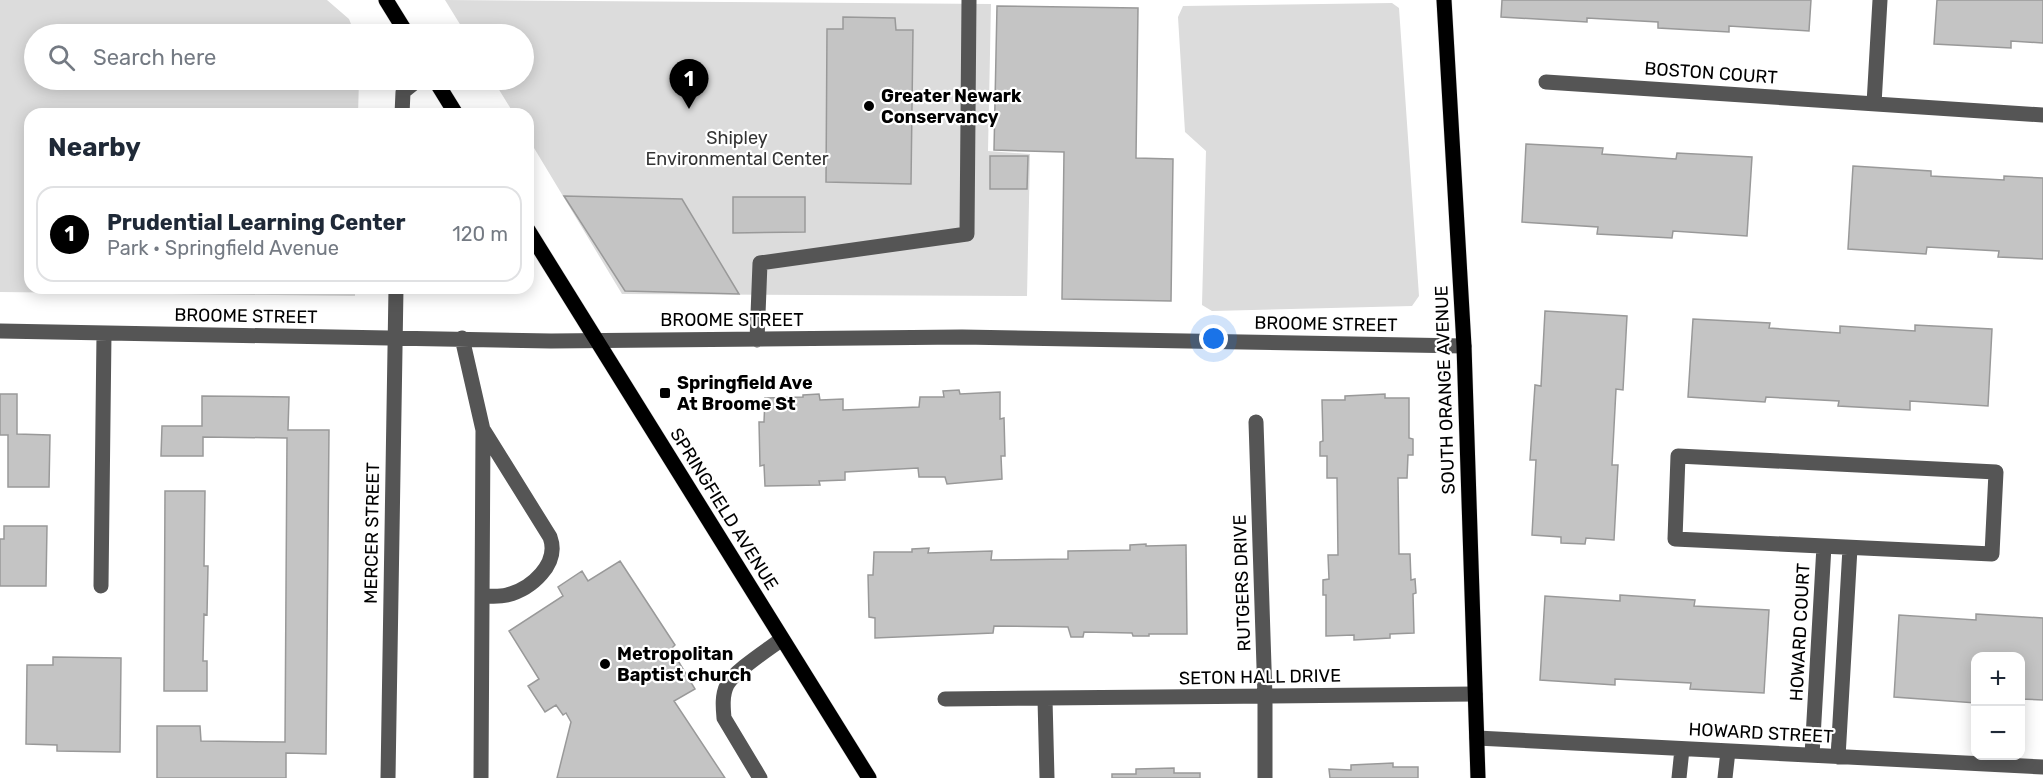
<!DOCTYPE html>
<meta charset="utf-8">
<style>
:root{--surface:#fff;--page:#f6f6f7;--text:#1f2937;--muted:#747a83;--line:#e0e1e3;--accent:#000}
body{margin:0;font-family:Rubik,sans-serif;background:var(--page);color:var(--text)}
.controls{position:absolute;right:18px;bottom:18px;display:grid;overflow:hidden;border-radius:12px;box-shadow:0 3px 15px #0003}
.controls button{width:54px;height:54px;display:grid;place-items:center;padding:0;border:0;border-bottom:2px solid var(--line);background:var(--surface);color:var(--text);font:30px sans-serif}
.you{position:absolute;left:1214px;top:339px;width:21px;height:21px;margin:-15px;border:4px solid #fff;border-radius:50%;background:#1a73e8;box-shadow:0 0 0 9px #1a73e833}
.badge{display:grid;place-items:center;width:39px;height:39px;border-radius:50%;background:var(--accent);color:#fff;font-size:20px;font-weight:700}
.pin{position:absolute;translate:-50% -50px;filter:drop-shadow(0 2px 3px #0008)}
.pin::after{content:'';position:absolute;top:32px;width:21px;height:18px;background:inherit;clip-path:polygon(0 0,100% 0,50% 100%)}
.list{margin:0;padding:0;list-style:none}
h2{display:flex;justify-content:space-between;align-items:center;height:78px;margin:0;padding:0 24px;font-size:26px}
h2 small{font-size:20px;font-weight:400;color:var(--muted)}
.list li{display:grid;grid-template-columns:39px 1fr auto;gap:18px;align-items:center;box-sizing:border-box;height:96px;margin:0 12px 12px;padding:0 12px;border:2px solid var(--line);border-radius:18px}
.list b{display:block;font-size:22px;white-space:nowrap}
.list p{margin:0;font-size:20px;white-space:nowrap;color:var(--muted)}
.list em{font-size:20px;font-style:normal;color:var(--muted)}
.icon{flex:none;width:33px;height:33px;fill:none;stroke:currentColor;stroke-width:2;stroke-linecap:round;stroke-linejoin:round}
.map{position:relative;flex:none;width:2043px;height:778px;overflow:hidden}
.search{position:absolute;background:var(--surface);box-shadow:0 3px 15px #0003;left:24px;top:24px;width:510px;height:66px;display:flex;align-items:center;gap:15px;box-sizing:border-box;padding:0 21px;border-radius:33px;color:var(--muted);font-size:22px}
.panel{position:absolute;background:var(--surface);box-shadow:0 3px 15px #0003;left:24px;top:108px;width:510px;height:186px;border-radius:18px}
.map>svg:first-child{display:block}
.green{fill:#dcdcdc}
.building{fill:#c4c4c4;stroke:#999;stroke-width:1.5}
.lines{fill:none;stroke-linecap:round;stroke-linejoin:round}
.major-casing{stroke:#dbdbdb;stroke-width:16}
.minor{stroke:#555;stroke-width:15}
.major{stroke:#000;stroke-width:15}
.poi-dot{fill:#000;stroke:#fff;stroke-width:2}
.labels{text-anchor:middle;stroke-width:4.5;stroke-linejoin:round;paint-order:stroke}
.street-label{font-size:18px;fill:#000;stroke:#fff}
.poi-label{font-size:18px;font-weight:bold;fill:#000;stroke:#fff;text-anchor:start}
.park-label{font-size:18px;fill:#333;stroke:#fff}
</style>
<div class="map">
<svg width="2043" height="778" viewBox="0 0 2043 778">
<rect width="100%" height="100%" fill="#fff"/>
<path class="green" d="M0,0h327l22,19 6,15h-321v46h325l-1,34h-328v174h325v8l-355,-4z
M445,0l546,4 -3,147 42,3 -3,142 -405,-2 -94,-156v-24h-14l-21,-34h31v-46h-58z
M1392,3l7,5 20,288 -7,10 -200,5 -10,-6 4,-154 -21,-19 -7,-115 5,-11z"/>
<path class="building" d="M1502,0h309l-2,31 -80,-5v6l-71,-4v-6l-71,-4v4l-86,-5z
M1937,0h106v43l-32,-2v7l-77,-4z
M997,6l141,2 -2,150 37,1 -2,142 -109,-2 2,-147 -70,-2z
M843,17l52,1 1,12h17l-2,154 -85,-2 1,-153h16z
M1526,144l77,4 -1,6 74,5 1,-6 75,4 -5,79 -74,-5 -1,7 -75,-4 1,-7 -76,-5z
M990,156h38l-1,33h-37z
M1853,166l78,5v5l73,4v-4l39,2v81l-45,-2 1,-6 -72,-4 -1,7 -78,-5z
M564,196l118,3 57,95 -114,-3z
M733,197h72v35l-72,1z
M1545,311l82,5 -4,74 -7,-1 -4,76h6l-4,75 -28,-2 -1,6 -24,-1v-6l-29,-2 4,-75h-6l5,-75 6,1z
M1693,319l77,4 -1,5 71,5v-7l75,5v-6l77,4 -4,77 -78,-5v9l-72,-4 1,-5 -73,-4 -1,5 -77,-5z
M959,390l1,4 40,-2v27l4,-1 1,38h-4l1,23 -55,5 -2,-7h-26l-1,-9 -73,4v8l-26,1 1,4 -55,1 -1,-21 -4,1 -1,-44h5l1,-24 38,-1v-2l16,-1 1,6 23,-1v11l76,-3 1,-10h24l-1,-6z
M0,394h17v40l33,1 -1,52h-41v-52h-8z
M1385,394v4h24v40l4,1v16h-5l-1,23h-9l1,76h11l1,26 4,-1 1,14 -3,1 1,39 -24,1v4l-36,2v-5l-28,1v-41h-3v-15l6,-1 -1,-24h10l-1,-77h-10v-22h-7v-14l3,-1 -1,-41h23v-4z
M202,396l87,1 -1,33h41l-3,324 -40,-1v25h-129v-52h43l1,15 84,1 2,-304 -84,-1v19h-42l1,-30h40z
M165,491h40l-1,75h4l-1,49 -3,-1 -1,47h4v30h-43z
M4,526h43l-1,60h-46v-47h4z
M1146,544v2l40,-1 1,89h-38v2h-16l-1,-3 -48,-1 -1,5h-12l-3,-10 -74,-1 -1,7 -118,5v-20l-6,-1 -1,-42h5l1,-23h38v-3l17,-1 -1,5 64,-2 -1,9 77,-1v-8l62,-1v-5z
M620,561l55,84 -4,4 24,40 -21,12 51,77h-168l14,-56 -5,-9 -3,2 -7,-10 -11,7 -17,-26 11,-7 -30,-48 54,-35 -5,-9 24,-16 6,10z
M1620,595l75,5 -1,6 75,4 -5,83 -74,-4 1,-6 -76,-4v6l-75,-5 5,-84 75,5z
M1976,614l67,4v82l-23,-1v-43h-44v47l-82,-6 5,-82 77,5z
M53,657l68,1 -1,94 -63,-1v-6l-31,-1 1,-79h26z
M1393,763v4h25v11h-88l-1,-9 22,1v-5z
M1174,768v5h26v5h-88v-4h24v-5z"/>
<g class="lines">
<defs>
<path id="major" d="M386,0l21,34
M1444,0l20,346 14,432
M435,80l21,34
M528,230l341,548"/>
</defs>
<use href="#major" class="major-casing"/>
<path class="minor" d="M1546,82l497,33
M1874,104l6,-104
M402,114l1,-22 15,-12
M0,331l551,10 411,-4 502,9
M462,338l21,92 -2,348
M757,340l3,-77 207,-29 2,-234
M1256,422l9,275v81
M1678,456l318,16 -4,82 -317,-15z
M101,586l3,-252
M483,596c8,0 16,1 24,-1 24,-6 53,-31 43,-58l-66,-106
M945,699l530,-5
M1045,699l2,79
M1477,738l566,29
M1812,755l12,-209
M1838,757l12,-209
M388,778l8,-490
M760,778l-36,-60c-1,-11 -2,-23 3,-33 7,-14 42,-36 55,-46
M1679,778l3,-29
M1725,778l3,-27"/>
<use href="#major" class="major"/>
</g>
<g class="poi-dot">
<circle cx="869" cy="106" r="6"/>
<rect x="659" y="387" width="12" height="12" rx="3"/>
<circle cx="605" cy="664" r="6"/>
</g>
<g class="labels">
<g class="street-label">
<text transform="translate(1711 73) rotate(4)" y="6">BOSTON COURT</text>
<text transform="translate(246 316) rotate(1)" y="6">BROOME STREET</text>
<text x="732" y="326">BROOME STREET</text>
<text transform="translate(1326 324) rotate(1)" y="6">BROOME STREET</text>
<text transform="translate(1445 390) rotate(-92)" y="6">SOUTH ORANGE AVENUE</text>
<text transform="translate(724 509) rotate(58)" y="6">SPRINGFIELD AVENUE</text>
<text transform="translate(372 533) rotate(-89)" y="6">MERCER STREET</text>
<text transform="translate(1242 583) rotate(-92)" y="6">RUTGERS DRIVE</text>
<text transform="translate(1800 632) rotate(-87)" y="6">HOWARD COURT</text>
<text transform="translate(1260 677) rotate(-1)" y="6">SETON HALL DRIVE</text>
<text transform="translate(1761 733) rotate(3)" y="6">HOWARD STREET</text>
</g>
<g class="poi-label">
<text x="881" y="102">Greater Newark<tspan x="881" dy="21">Conservancy</tspan></text>
<text x="677" y="389">Springfield Ave<tspan x="677" dy="21">At Broome St</tspan></text>
<text x="617" y="660">Metropolitan<tspan x="617" dy="21">Baptist church</tspan></text>
</g>
<g class="park-label">
<text x="737" y="144">Shipley<tspan x="737" dy="21">Environmental Center</tspan></text>
</g>
</g>
</svg>
<div class="controls">
<button>+</button>
<button>−</button>
</div>
<div class="you"></div>
<div class="pin badge" style="left:689px;top:109px">1</div>
<div class="search"><svg class="icon" aria-label="search" viewBox="0 0 24 24"><circle cx="10" cy="10" r="6"/><path d="M15 15l6 6"/></svg>Search here</div>
<section class="panel">
<h2>Nearby<small></small></h2>
<ul class="list">
<li><span class="badge">1</span><div><b>Prudential Learning Center</b><p>Park · Springfield Avenue</p></div><em>120 m</em></li>
</ul>
</section>
</div>
